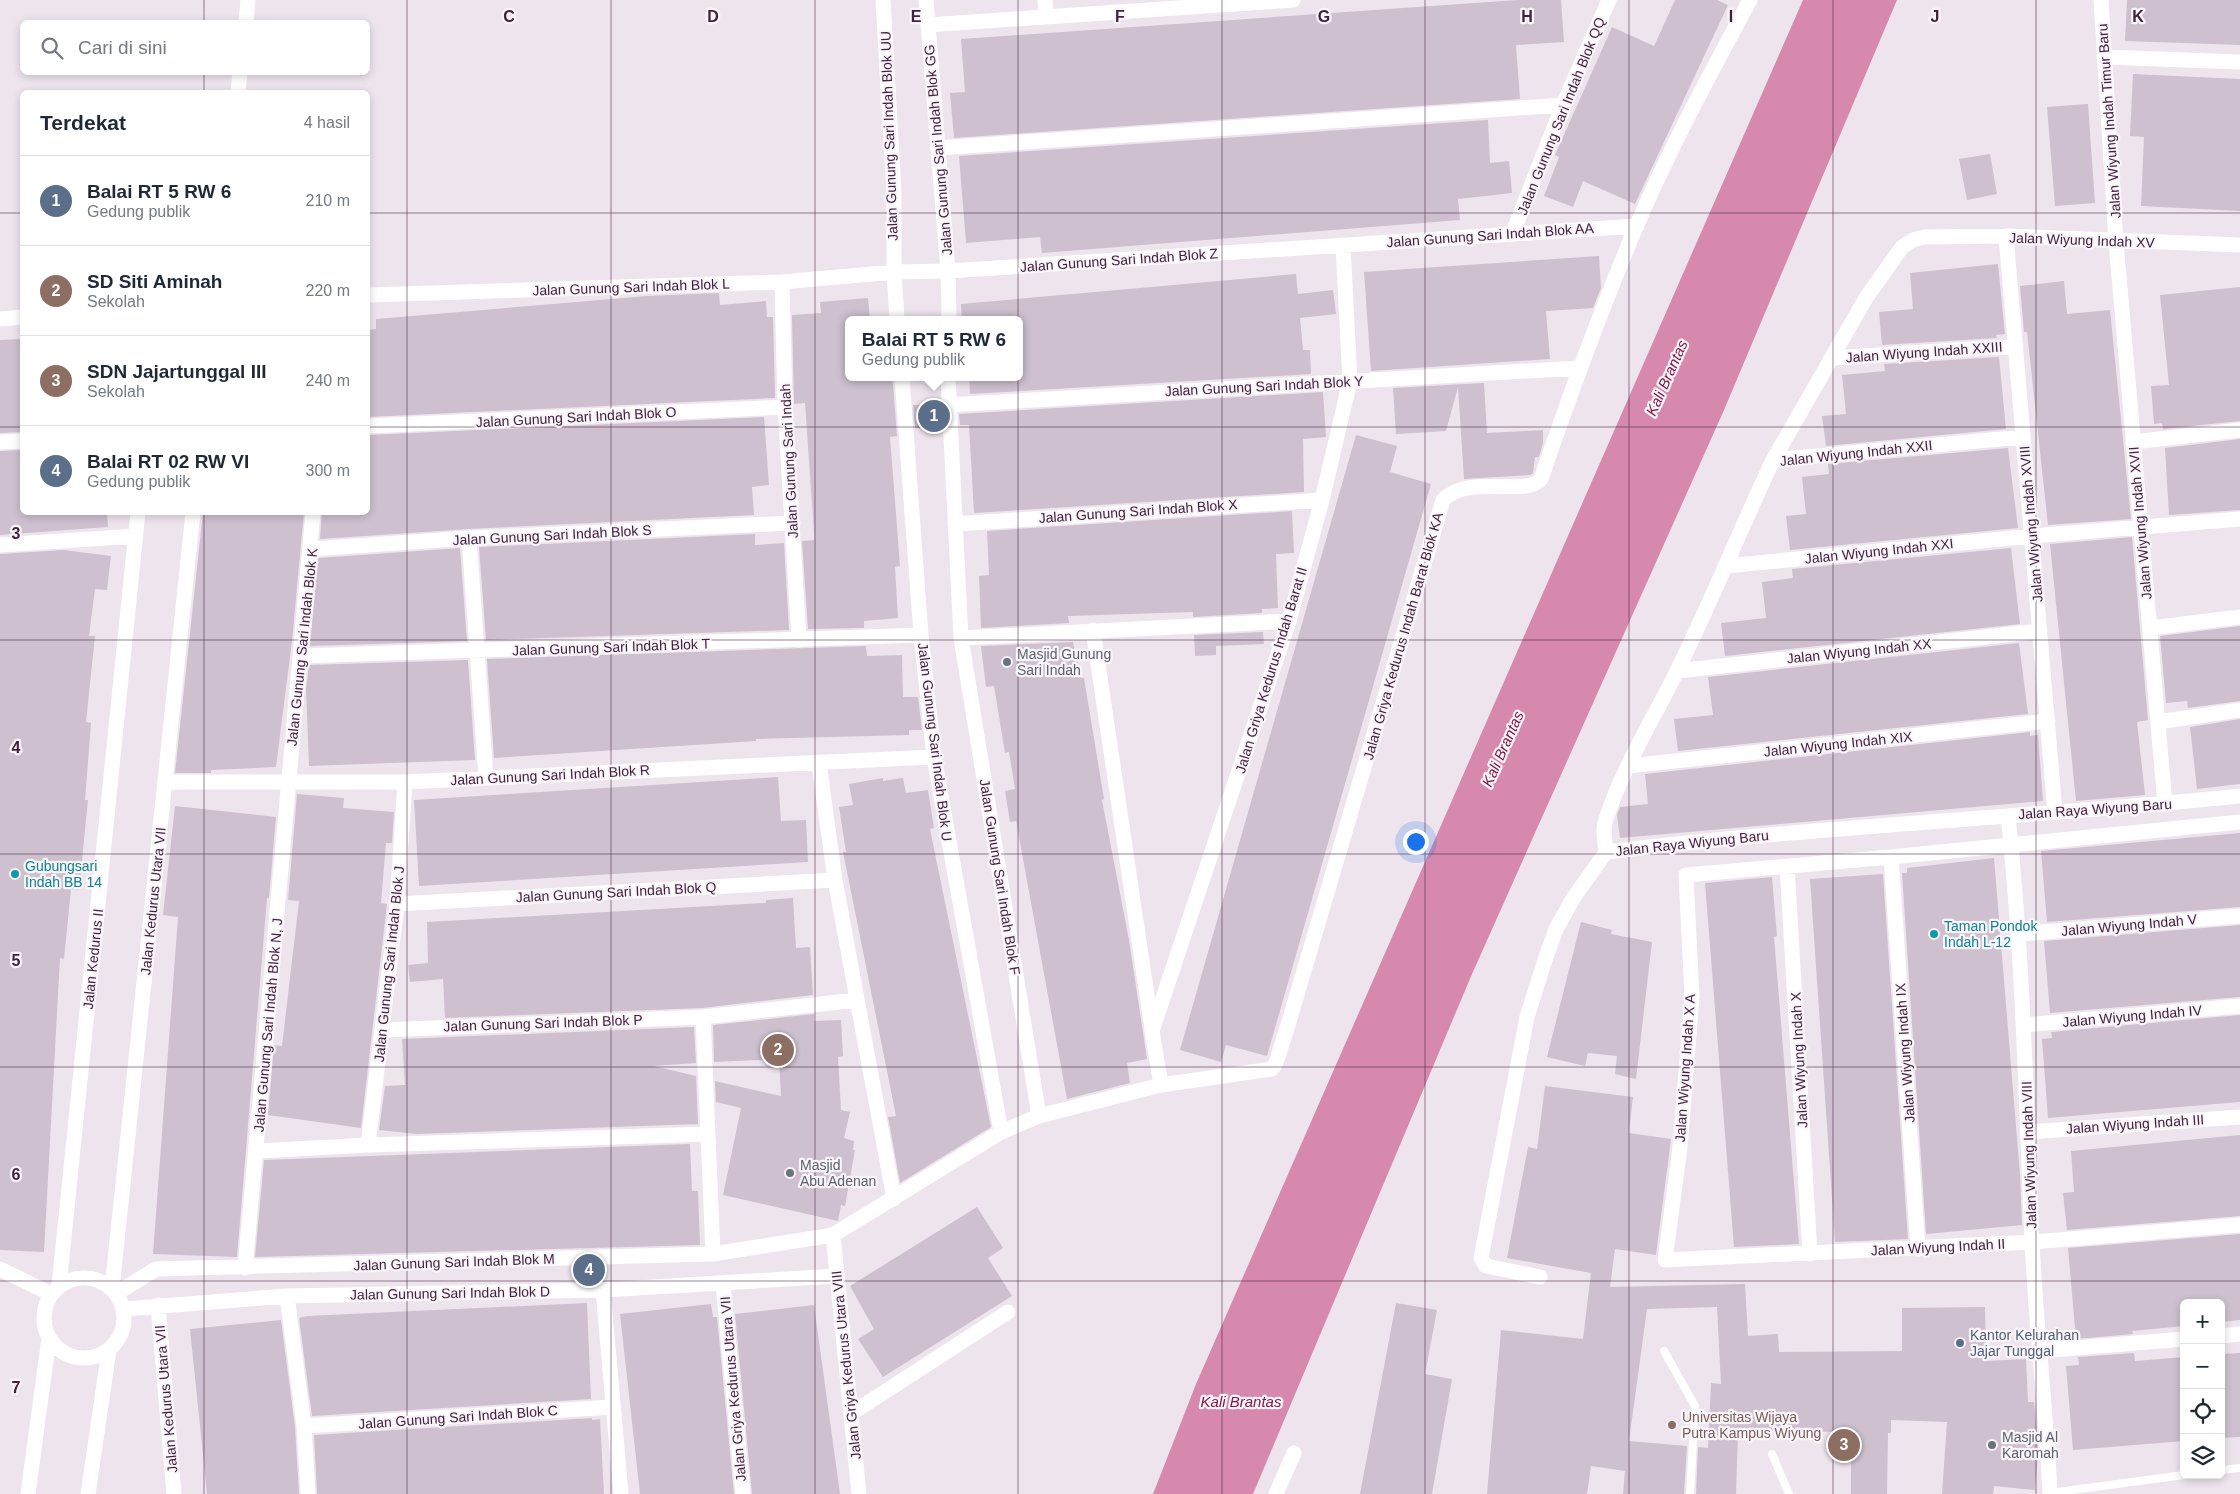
<!DOCTYPE html>
<html lang="id">
<meta charset="utf-8">
<style>
:root{--surface:#fff;--page:#f2f2f3;--text:#1f2937;--muted:#747a83;--line:#e0e1e3;--accent:#7c3aed}
body{margin:0;font-family:Helvetica,sans-serif;background:var(--page);color:var(--text)}
.controls{position:absolute;right:15px;bottom:15px;display:grid;overflow:hidden;border-radius:8px;box-shadow:0 2px 8px #0003}
.controls button{width:45px;height:45px;display:grid;place-items:center;padding:0;border:0;border-bottom:1px solid var(--line);background:var(--surface);color:var(--text);font:25px sans-serif}
.you{position:absolute;left:1415px;top:841px;width:18px;height:18px;margin:-12px;border:4px solid #fff;border-radius:50%;background:#1a73e8;box-shadow:0 0 0 8px #1a73e833}
.badge{display:grid;place-items:center;width:32px;height:32px;border-radius:50%;background:var(--accent);color:#fff;font-size:16px;font-weight:700}
.pin{position:absolute;translate:-50% -50%;border:2px solid #fff;box-shadow:0 1px 5px #0006}
.popup{position:absolute;left:845px;top:316px;width:178px;height:65px;box-sizing:border-box;display:grid;place-content:center;border-radius:8px;background:var(--surface);filter:drop-shadow(0 1px 4px #0005);font-size:16px;white-space:nowrap;color:var(--muted)}
.popup b{font-size:19px;color:var(--text)}
.popup::after{content:'';position:absolute;left:50%;top:100%;margin-left:-10px;border:10px solid transparent;border-top-color:var(--surface)}
.list{margin:0;padding:0;list-style:none}
h2{display:flex;justify-content:space-between;align-items:center;height:65px;margin:0;padding:0 20px;font-size:21px}
h2 small{font-size:16px;font-weight:400;color:var(--muted)}
.list li{display:grid;grid-template-columns:32px 1fr auto;gap:15px;align-items:center;box-sizing:border-box;height:90px;padding:0 20px;border-top:1px solid var(--line)}
.list b{display:block;font-size:19px;white-space:nowrap}
.list p{margin:0;font-size:16px;white-space:nowrap;color:var(--muted)}
.list em{font-size:16px;font-style:normal;color:var(--muted)}
.icon{flex:none;width:28px;height:28px;fill:none;stroke:currentColor;stroke-width:2;stroke-linecap:round;stroke-linejoin:round}
.map{position:relative;flex:none;width:2240px;height:1494px;overflow:hidden}
.search{position:absolute;background:var(--surface);box-shadow:0 2px 8px #0003;left:20px;top:20px;width:350px;height:55px;display:flex;align-items:center;gap:12px;box-sizing:border-box;padding:0 18px;border-radius:8px;color:var(--muted);font-size:19px}
.panel{position:absolute;background:var(--surface);box-shadow:0 2px 8px #0003;left:20px;top:90px;width:350px;height:425px;border-radius:8px}
.map>svg:first-child{display:block}
.water{fill:#d689ac}
.building{fill:#cec0cf}
.lines{fill:none;stroke-linecap:round;stroke-linejoin:round}
.lane{stroke:#fff;stroke-width:8}
.street{stroke:#fff;stroke-width:15}
.grid{fill:none;stroke:#41223d;stroke-width:1;stroke-opacity:0.55}
.worship-dot{fill:#6b7280;stroke:#faf5fa;stroke-width:2}
.culture-dot{fill:#0f9aa8;stroke:#faf5fa;stroke-width:2}
.service-dot{fill:#5c6f8a;stroke:#faf5fa;stroke-width:2}
.education-dot{fill:#8d6e63;stroke:#faf5fa;stroke-width:2}
.labels{text-anchor:middle;stroke-width:4.5;stroke-linejoin:round;paint-order:stroke}
.street-label{font-size:14px;fill:#41223d;stroke:#faf5fa}
.worship-label{font-size:14px;fill:#5b616d;stroke:#faf5fa;text-anchor:start}
.culture-label{font-size:14px;fill:#0d838f;stroke:#faf5fa;text-anchor:start}
.service-label{font-size:14px;fill:#4e5e75;stroke:#faf5fa;text-anchor:start}
.education-label{font-size:14px;fill:#785e54;stroke:#faf5fa;text-anchor:start}
.water-label{font-size:15px;font-style:italic;fill:#811847;stroke:#faf5fa}
.grid-label{font-size:16px;text-anchor:middle;font-weight:bold;fill:#41223d;stroke:#faf5fa;stroke-width:4.5;stroke-linejoin:round;paint-order:stroke}
</style>
<div class="map">
<svg width="2240" height="1494" viewBox="0 0 2240 1494">
<rect width="100%" height="100%" fill="#eee4ee"/>
<path class="water" d="M1803,0h94l-173,410 -252,564 -219,520h-100l43,-110z"/>
<path class="building" d="M1518,0h43l3,42 -48,3 4,54 -566,39 -4,-45 15,-1 -4,-53z
M1675,0h42l11,5 -93,199 -52,-23 -10,26 -29,-11 15,-39 -4,-2 57,-128 42,19z
M2127,0h113v45l-115,-4z
M2133,74l107,5v132l-99,-5 3,-69 -14,-1z
M2088,104l7,99 -40,3 -8,-99z
M1488,120l2,43 19,-2 3,32 -54,6 2,21 -418,33 -2,-16 -74,6 -7,-87z
M1990,154l7,40 -30,6 -8,-41z
M1599,256l2,32 -8,20 -47,3 4,48 -179,12 -7,-99z
M1998,264l7,70 -9,1 1,3 -115,7 -3,-33 34,-3 -3,-36z
M1296,274l2,20 35,-4 3,24 -36,4 3,32h7l1,24 -341,20 -1,-17h50v-57h-57l-1,-16z
M2064,281l3,33 43,-4 21,209 -83,6 -21,-193h-3l-4,-46z
M2240,287v134l-77,8 -1,-6 -8,1 -3,-38 18,-1 -9,-90z
M719,293l1,12 46,-4 1,16h6l2,81 -407,19v-87l8,-1v-10l271,-23z
M868,298l2,22h-21v57h42l2,7 4,52 -7,1 10,129 -5,1 3,51 -34,3v7l-56,1 -6,-88 12,-1v-8l-9,-129 -11,1 -2,-89 29,-2 -1,-11z
M22,339v93l-22,1v-93z
M1999,357l7,72 -180,17 -4,-30 24,-2 -4,-39 43,-4 -1,-7z
M1484,383l3,50 56,-3v13l-4,14h-4l-2,16 -3,2 -66,4 -6,-92 -12,44 -50,3 -3,-46z
M1323,392l3,45 -23,2 1,53 -330,21 -5,-88h-9l-1,-11z
M939,404l2,23 -26,1 -2,-23z
M764,417l5,68 -17,2 2,28 -285,14 -149,10 2,-27h46v-77z
M1356,435l41,11 -7,26 41,12 -164,572 -41,-11 -5,17 -41,-12z
M2240,439v71l-71,5 -4,-67z
M2008,448l10,80 -228,22 -4,-34 20,-2 -4,-37 27,-3 -1,-10z
M22,450v62h85l1,15 -108,8v-84z
M1292,511l2,42 -18,1 2,54 -16,1v4l-69,4v-5l-125,4 1,7 -88,5 -2,-52 10,-1 -2,-44z
M203,512h101l-12,129 -16,126 -65,3v3h-36z
M755,534v11l29,-2 5,87 -303,10 -7,-93z
M2132,537l16,183 -11,2 8,73 -69,6 -26,-257z
M460,548l7,93 -157,5 8,-88z
M2011,548l9,76 -295,32 -4,-33 45,-5 -4,-36 31,-4 -1,-9z
M64,550l47,6 -4,34 -12,-1 -6,47h6l-9,86 5,1 -6,77h3l-9,90 -8,-1 -7,70 -4,-1 -16,294 -44,-2v-696z
M2240,626v75l-52,7 -1,-7 -21,2 -6,-67z
M1263,632l1,12 -48,2v9l-21,1 -1,-21z
M1073,642l8,36h3l20,121 -2,1 27,140 18,119 -20,4 3,20 -63,16 -51,-278 -6,1 -5,-31 10,-2 -6,-37 -4,1 -11,-67 -8,1 -5,-41z
M2019,643l9,71 -350,37 -4,-32 39,-4 -5,-38z
M866,646l1,10 35,-1 1,42h15l4,33h-13v5l-153,4v2l-262,17 -7,-99z
M468,660l7,100 -166,6 -3,-77 3,-24z
M2240,719v65l-43,5 -7,-62z
M2030,732v4l8,-1 5,66 -423,37 -3,-23 3,-8 28,-3 -3,-30z
M778,777l3,44 25,-1 2,42 -389,24 -5,-86z
M883,778v3l20,-3 3,15 22,-3 6,38 -4,1 61,298 -91,56 -12,-66 8,-1 -53,-264h3l-7,-45 14,-2 -4,-21z
M297,794l47,4 -1,10 51,4 -2,31h-6l-5,60 6,1 -26,224 -93,-13 6,-70 8,1 17,-145 -11,-1z
M175,806l101,11 -7,81h-2l-30,359 -84,-3 25,-337 -15,-2z
M2240,833v74l-193,15 -6,-71z
M1994,858l26,317 2,50 -96,9 -24,-361h5v-5z
M1883,874l25,365 -73,3 -25,-363z
M1772,877l5,59 -3,1 25,307 -65,3 -29,-364z
M793,898l3,50 14,-1 3,48 -111,13 -257,10 -2,-39 -33,3 -2,-17 20,-2 -1,-41 339,-19v-3z
M1581,922l31,8 -1,4 41,8 -16,137 -21,-5 2,-18 -29,-3 -3,13 -38,-9z
M2240,925v72l-190,16 -6,-72z
M814,1014v7l27,-1 2,36 -5,1 3,53 9,2 -6,26 10,3 -1,9h2l-10,56 -4,-1 -3,16 -115,-26 18,-87 -25,-6 -1,-21 66,15 -2,-37 -65,3 -1,-37z
M2240,1015v87l-192,16 -6,-79 10,-1 -1,-6z
M694,1027l2,36 -42,3 42,10 2,48 -282,10 -37,-4 6,-44 20,-1 -3,-46z
M1545,1086l88,11 -4,36 42,6 -15,116 -41,-6 -5,38 135,-3 3,52 30,-2 1,18 123,-1v-43l83,-1 1,54 40,-2 2,43h6l3,30 1,22 -3,36 -41,-4 -1,8h-51l5,-72 -56,-2v13h-3l-1,61h-36v-62l-113,-1 -2,63h-40l2,-47 10,1 3,-65 10,1 -4,-77 -70,2 -18,132 58,5 -3,48h-61l2,-23 -34,-5 -4,28h-100l14,-164 82,9 8,-66 -84,-15 21,-111 9,2z
M2240,1135v81l-173,14 -4,-37 11,-1 -3,-41z
M690,1144l2,47h6l2,54 -445,12 9,-97z
M977,1207l26,41 -15,10 24,38 -129,81 -25,-38 16,-10 -24,-43z
M2240,1234v86l-19,2v-19h-37v23l-52,5 1,3 -57,5 -8,-91z
M601,1266v12l-25,-1 1,-10z
M587,1303l4,96 -279,17 -13,-98 8,-2z
M1396,1303l41,7 -12,64 27,5 -20,115h-72z
M711,1304l2,13h4l17,177h-94l-20,-180z
M814,1305l26,189h-88l-17,-180z
M281,1320l14,107 4,67h-92l-17,-165z
M2134,1353l1,8 49,-4v84l-111,9 -7,-84 13,-1 -1,-8z
M2240,1353v84l-19,1v-84z
M592,1418v2l8,-1 4,75h-287l-3,-59z"/>
<g class="lines">
<path class="lane" d="M1664,1351l31,55 -5,88
M1772,1454l17,40
M2221,1470l19,-2
M2050,1493l134,-18"/>
<path class="street" d="M883,0l11,193v79l3,48
M926,0l22,271 1,49
M1045,0l1,15
M2101,0l15,242 49,562
M246,22l2,-22
M928,25l365,-25
M2104,57l136,5
M238,92l2,-20
M938,148l625,-43
M1513,232l50,-127 46,-105
M2006,236l49,576
M782,282l3,125 14,233
M368,295l414,-13 112,-10 54,-1 689,-45
M0,319l22,-2
M1833,358l183,-12
M902,377l19,258 13,122 67,375
M948,377l13,261 78,478
M948,405l631,-37
M368,426l417,-19
M0,442l22,-1
M2133,442l107,-12
M1773,460l93,-162 36,-51 11,-7 11,-3 82,-1 234,9
M955,524l367,-24
M469,538l17,239
M0,545l136,-9
M312,549l157,-11 324,-15
M1726,566l306,-30 208,-17
M2150,628l90,-11
M1093,630l59,399
M961,638l328,-17
M301,656l620,-21
M1677,671l363,-40
M2158,722l82,-12
M819,763l16,117 59,319
M1628,766l420,-45
M166,782h239l529,-25
M2008,816c15,141 18,284 24,426 4,84 14,168 18,252
M2240,822l-349,35 -205,18 6,122 -12,150 -15,113 367,-18 208,-17
M1606,852c-1,-11 -4,-23 0,-33 17,-52 47,-99 71,-148 34,-69 63,-141 96,-211l250,-23
M1891,857l27,392
M1787,866l23,388
M397,904l438,-24
M2018,934l222,-18
M703,1017l10,237
M2023,1025l217,-19
M383,1030l320,-13 154,-17
M1161,1085l-9,-54 137,-410 33,-121 28,-119 -7,-135
M2029,1132l211,-15
M368,1145l29,-241 8,-122
M257,1151l111,-6 340,-11
M833,1235l26,259
M245,1268l68,-756
M0,1269l51,25
M1540,1277l-54,-11 -5,-8 46,-241 18,-57 11,-31 18,-32 32,-45c210,-26 423,-34 634,-56
M44 1318a40 40 0 1 1 80 0a40 40 0 1 1-80 0Z
M723,1284l20,210
M59,1286l79,-774
M112,1289l81,-777
M603,1290l18,204
M117,1293l39,-24 557,-15 120,-19 168,-103 38,-16 122,-31 111,-16 4,-6 12,-38 155,-525c26,-27 82,-2 98,-21 29,-85 60,-169 95,-252 33,-77 74,-153 114,-227
M287,1296l17,130 4,68
M158,1305l16,189
M124,1309l163,-13 316,-6 234,-14
M2221,1336l19,-2
M2039,1351l145,-12
M852,1413l156,-101
M304,1426l308,-19
M28,1494l21,-156
M88,1494l21,-144
M1276,1494l18,-41"/>
</g>
<path class="grid" d="M204,0v22M407,0v1494M611,0v1494M815,0v1494M1018,0v1494M1222,0v1494M1425,0v1494M1629,0v1494M1833,0v1494M2036,0v1494M204,72v20M0,213h22M368,213h1872M0,427h22M368,427h1872M204,512v982M0,640h2240M0,854h2240M0,1067h2240M0,1281h2240"/>
<g class="worship-dot">
<circle cx="1007" cy="662" r="5"/>
<circle cx="790" cy="1173" r="5"/>
<circle cx="1992" cy="1445" r="5"/>
</g>
<g class="culture-dot">
<circle cx="15" cy="874" r="5"/>
<circle cx="1934" cy="934" r="5"/>
</g>
<circle class="service-dot" cx="1960" cy="1343" r="5"/>
<circle class="education-dot" cx="1672" cy="1425" r="5"/>
<g class="labels">
<g class="street-label">
<text transform="translate(1561 116) rotate(-68)" y="5">Jalan Gunung Sari Indah Blok QQ</text>
<text transform="translate(2109 121) rotate(-94)" y="5">Jalan Wiyung Indah Timur Baru</text>
<text transform="translate(889 136) rotate(-92)" y="5">Jalan Gunung Sari Indah Blok UU</text>
<text transform="translate(938 150) rotate(-95)" y="5">Jalan Gunung Sari Indah Blok GG</text>
<text transform="translate(1490 235) rotate(-4)" y="5">Jalan Gunung Sari Indah Blok AA</text>
<text transform="translate(2082 240) rotate(2)" y="5">Jalan Wiyung Indah XV</text>
<text transform="translate(1119 260) rotate(-4)" y="5">Jalan Gunung Sari Indah Blok Z</text>
<text transform="translate(631 287) rotate(-2)" y="5">Jalan Gunung Sari Indah Blok L</text>
<text transform="translate(1924 352) rotate(-4)" y="5">Jalan Wiyung Indah XXIII</text>
<text transform="translate(1264 386) rotate(-3)" y="5">Jalan Gunung Sari Indah Blok Y</text>
<text transform="translate(576 417) rotate(-3)" y="5">Jalan Gunung Sari Indah Blok O</text>
<text transform="translate(1856 453) rotate(-6)" y="5">Jalan Wiyung Indah XXII</text>
<text transform="translate(789 461) rotate(-93)" y="5">Jalan Gunung Sari Indah</text>
<text transform="translate(1138 511) rotate(-4)" y="5">Jalan Gunung Sari Indah Blok X</text>
<text transform="translate(2140 523) rotate(-95)" y="5">Jalan Wiyung Indah XVII</text>
<text transform="translate(2031 524) rotate(-95)" y="5">Jalan Wiyung Indah XVIII</text>
<text transform="translate(552 535) rotate(-3)" y="5">Jalan Gunung Sari Indah Blok S</text>
<text transform="translate(1879 551) rotate(-6)" y="5">Jalan Wiyung Indah XXI</text>
<text transform="translate(1403 636) rotate(-74)" y="5">Jalan Griya Kedurus Indah Barat Blok KA</text>
<text transform="translate(302 647) rotate(-84)" y="5">Jalan Gunung Sari Indah Blok K</text>
<text transform="translate(611 647) rotate(-2)" y="5">Jalan Gunung Sari Indah Blok T</text>
<text transform="translate(1859 651) rotate(-6)" y="5">Jalan Wiyung Indah XX</text>
<text transform="translate(1271 670) rotate(-73)" y="5">Jalan Griya Kedurus Indah Barat II</text>
<text transform="translate(935 742) rotate(83)" y="5">Jalan Gunung Sari Indah Blok U</text>
<text transform="translate(1838 744) rotate(-6)" y="5">Jalan Wiyung Indah XIX</text>
<text transform="translate(550 775) rotate(-3)" y="5">Jalan Gunung Sari Indah Blok R</text>
<text transform="translate(2095 809) rotate(-4)" y="5">Jalan Raya Wiyung Baru</text>
<text transform="translate(1692 843) rotate(-6)" y="5">Jalan Raya Wiyung Baru</text>
<text transform="translate(1000 877) rotate(81)" y="5">Jalan Gunung Sari Indah Blok F</text>
<text transform="translate(616 892) rotate(-3)" y="5">Jalan Gunung Sari Indah Blok Q</text>
<text transform="translate(153 901) rotate(-84)" y="5">Jalan Kedurus Utara VII</text>
<text transform="translate(2129 925) rotate(-5)" y="5">Jalan Wiyung Indah V</text>
<text transform="translate(93 959) rotate(-84)" y="5">Jalan Kedurus II</text>
<text transform="translate(389 964) rotate(-84)" y="5">Jalan Gunung Sari Indah Blok J</text>
<text transform="translate(2132 1016) rotate(-5)" y="5">Jalan Wiyung Indah IV</text>
<text transform="translate(543 1023) rotate(-2)" y="5">Jalan Gunung Sari Indah Blok P</text>
<text transform="translate(268 1025) rotate(-85)" y="5">Jalan Gunung Sari Indah Blok N, J</text>
<text transform="translate(1905 1053) rotate(-94)" y="5">Jalan Wiyung Indah IX</text>
<text transform="translate(1799 1060) rotate(-93)" y="5">Jalan Wiyung Indah X</text>
<text transform="translate(1685 1068) rotate(-86)" y="5">Jalan Wiyung Indah X A</text>
<text transform="translate(2135 1124) rotate(-4)" y="5">Jalan Wiyung Indah III</text>
<text transform="translate(2029 1155) rotate(-92)" y="5">Jalan Wiyung Indah VIII</text>
<text transform="translate(1938 1247) rotate(-3)" y="5">Jalan Wiyung Indah II</text>
<text transform="translate(454 1262) rotate(-2)" y="5">Jalan Gunung Sari Indah Blok M</text>
<text transform="translate(450 1293) rotate(-1)" y="5">Jalan Gunung Sari Indah Blok D</text>
<text transform="translate(846 1365) rotate(-96)" y="5">Jalan Griya Kedurus Utara VIII</text>
<text transform="translate(733 1389) rotate(-95)" y="5">Jalan Griya Kedurus Utara VII</text>
<text transform="translate(166 1399) rotate(-95)" y="5">Jalan Kedurus Utara VII</text>
<text transform="translate(458 1417) rotate(-4)" y="5">Jalan Gunung Sari Indah Blok C</text>
</g>
<g class="worship-label">
<text x="1017" y="659">Masjid Gunung<tspan x="1017" dy="16">Sari Indah</tspan></text>
<text x="800" y="1170">Masjid<tspan x="800" dy="16">Abu Adenan</tspan></text>
<text x="2002" y="1442">Masjid Al<tspan x="2002" dy="16">Karomah</tspan></text>
</g>
<g class="culture-label">
<text x="25" y="871">Gubungsari<tspan x="25" dy="16">Indah BB 14</tspan></text>
<text x="1944" y="931">Taman Pondok<tspan x="1944" dy="16">Indah L-12</tspan></text>
</g>
<g class="service-label">
<text x="1970" y="1340">Kantor Kelurahan<tspan x="1970" dy="16">Jajar Tunggal</tspan></text>
</g>
<g class="education-label">
<text x="1682" y="1422">Universitas Wijaya<tspan x="1682" dy="16">Putra Kampus Wiyung</tspan></text>
</g>
<g class="water-label">
<text transform="translate(1667 378) rotate(-66)" y="5">Kali Brantas</text>
<text transform="translate(1503 749) rotate(-66)" y="5">Kali Brantas</text>
<text x="1241" y="1407">Kali Brantas</text>
</g>
</g>
<g class="grid-label">
<text x="509" y="22">C</text>
<text x="713" y="22">D</text>
<text x="916" y="22">E</text>
<text x="1120" y="22">F</text>
<text x="1324" y="22">G</text>
<text x="1527" y="22">H</text>
<text x="1731" y="22">I</text>
<text x="1935" y="22">J</text>
<text x="2138" y="22">K</text>
<text x="16" y="539">3</text>
<text x="16" y="753">4</text>
<text x="16" y="966">5</text>
<text x="16" y="1180">6</text>
<text x="16" y="1393">7</text>
</g>
</svg>
<div class="controls">
<button>+</button>
<button>−</button>
<button><svg class="icon" aria-label="locate" viewBox="0 0 24 24"><circle cx="12" cy="12" r="6"/><path d="M12 2v4M12 18v4M2 12h4M18 12h4"/></svg></button>
<button><svg class="icon" aria-label="layers" viewBox="0 0 24 24"><path d="M12 4l9 5-9 5-9-5zM3 14l9 5 9-5"/></svg></button>
</div>
<div class="you"></div>
<div class="pin badge" style="left:934px;top:416px;background:#5c6f8a">1</div>
<div class="popup"><b>Balai RT 5 RW 6</b>Gedung publik</div>
<div class="pin badge" style="left:778px;top:1050px;background:#8d6e63">2</div>
<div class="pin badge" style="left:1844px;top:1445px;background:#8d6e63">3</div>
<div class="pin badge" style="left:589px;top:1270px;background:#5c6f8a">4</div>
<div class="search"><svg class="icon" aria-label="search" viewBox="0 0 24 24"><circle cx="10" cy="10" r="6"/><path d="M15 15l6 6"/></svg>Cari di sini</div>
<section class="panel">
<h2>Terdekat<small>4 hasil</small></h2>
<ul class="list">
<li><span class="badge" style="background:#5c6f8a">1</span><div><b>Balai RT 5 RW 6</b><p>Gedung publik</p></div><em>210 m</em></li>
<li><span class="badge" style="background:#8d6e63">2</span><div><b>SD Siti Aminah</b><p>Sekolah</p></div><em>220 m</em></li>
<li><span class="badge" style="background:#8d6e63">3</span><div><b>SDN Jajartunggal III</b><p>Sekolah</p></div><em>240 m</em></li>
<li><span class="badge" style="background:#5c6f8a">4</span><div><b>Balai RT 02 RW VI</b><p>Gedung publik</p></div><em>300 m</em></li>
</ul>
</section>
</div>
